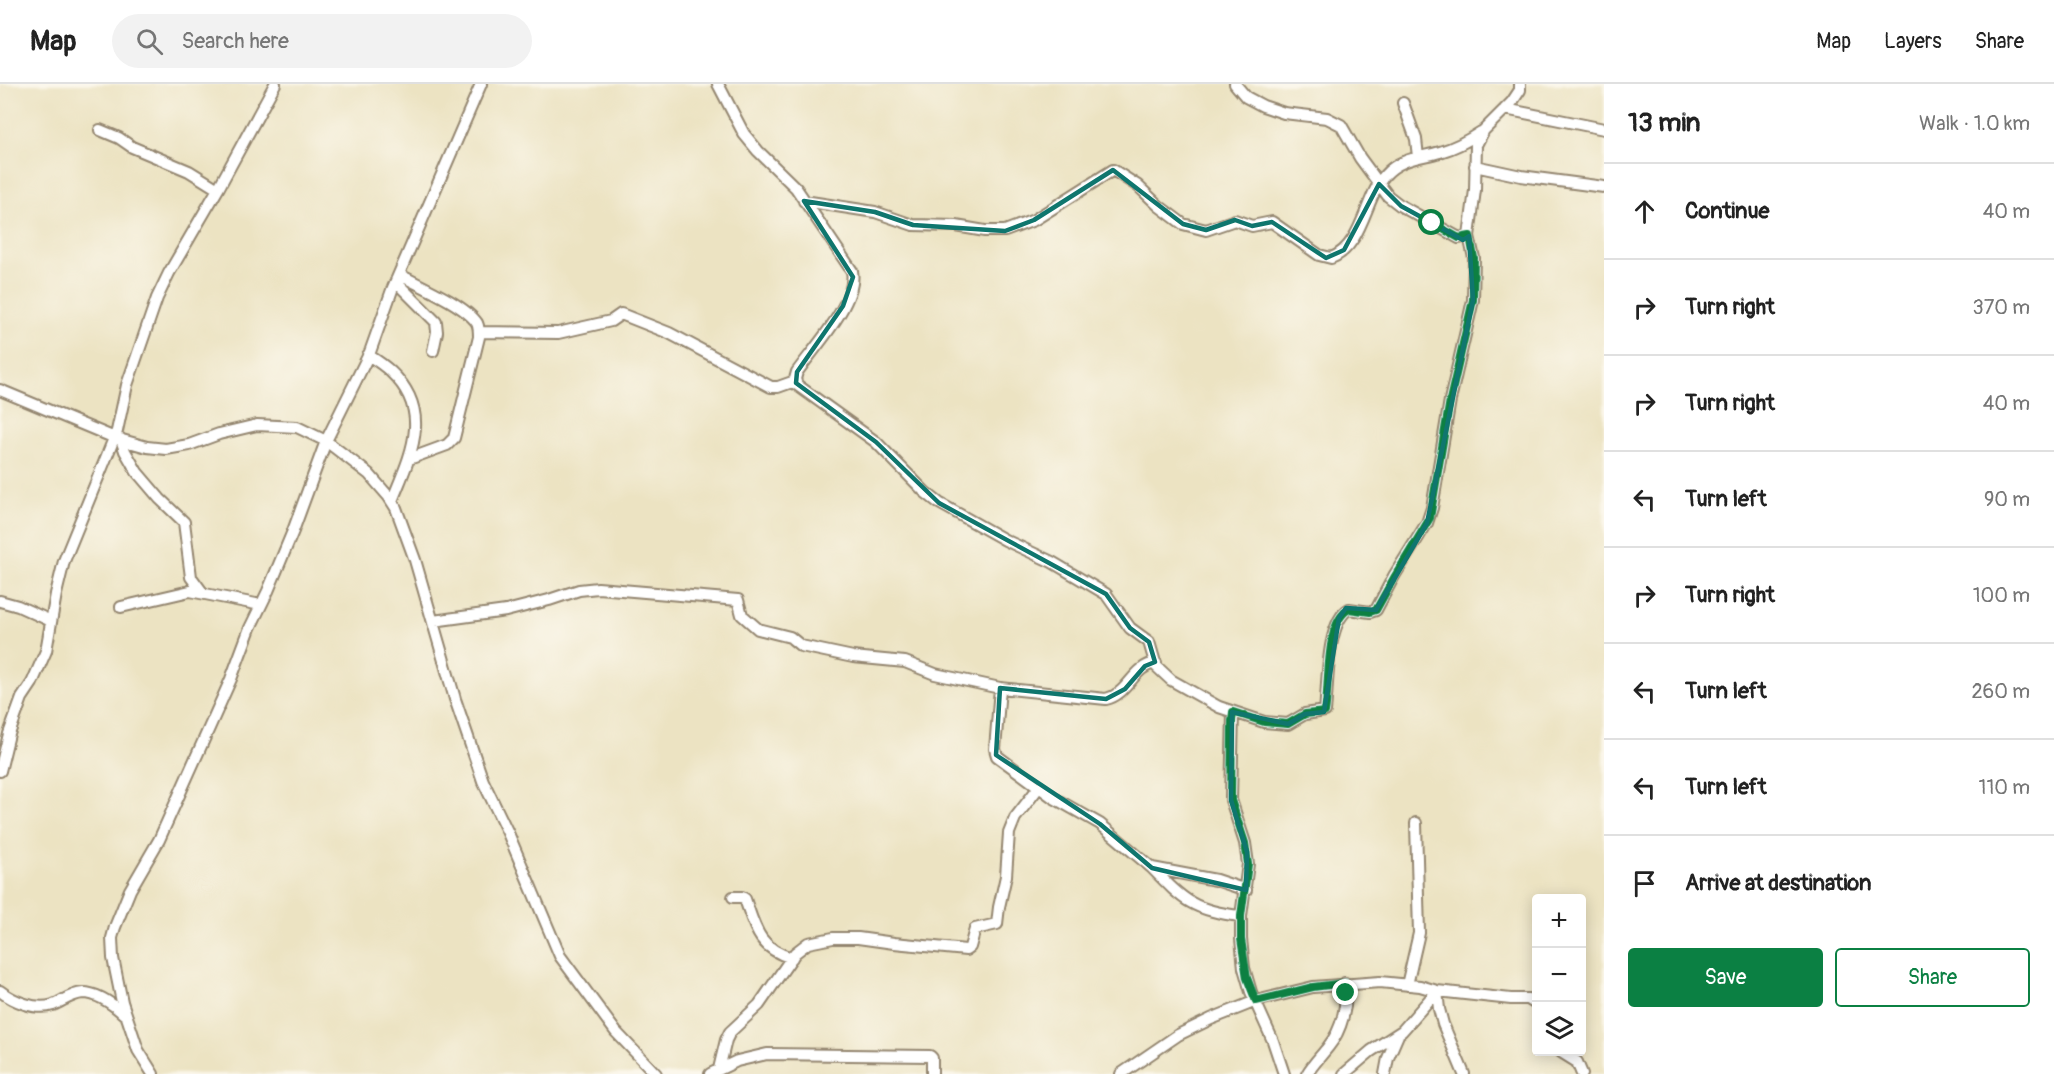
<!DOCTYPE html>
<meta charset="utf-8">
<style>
:root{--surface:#fff;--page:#f2f2f2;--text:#222;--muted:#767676;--line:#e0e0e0;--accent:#0b8043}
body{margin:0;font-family:Pangolin,sans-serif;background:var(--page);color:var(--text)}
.controls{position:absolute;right:18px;bottom:18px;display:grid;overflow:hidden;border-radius:6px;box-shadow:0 3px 15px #0003}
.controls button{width:54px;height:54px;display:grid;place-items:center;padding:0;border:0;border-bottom:2px solid var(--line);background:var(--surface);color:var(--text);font:30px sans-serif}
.stop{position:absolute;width:18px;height:18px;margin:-14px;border:4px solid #0b8043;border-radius:50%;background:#fff}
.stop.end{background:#0b8043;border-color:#fff;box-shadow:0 2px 6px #0008}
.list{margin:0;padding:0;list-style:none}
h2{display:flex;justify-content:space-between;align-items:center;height:78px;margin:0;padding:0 24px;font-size:26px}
h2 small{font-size:20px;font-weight:400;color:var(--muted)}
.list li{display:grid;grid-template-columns:39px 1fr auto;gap:18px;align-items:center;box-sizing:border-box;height:96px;padding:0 24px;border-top:2px solid var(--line)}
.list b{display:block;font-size:22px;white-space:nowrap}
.list em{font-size:20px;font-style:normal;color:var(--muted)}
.actions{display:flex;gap:12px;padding:18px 24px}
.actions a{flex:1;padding:14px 0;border:2px solid var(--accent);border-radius:6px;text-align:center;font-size:21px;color:var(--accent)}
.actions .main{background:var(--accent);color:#fff}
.icon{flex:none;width:33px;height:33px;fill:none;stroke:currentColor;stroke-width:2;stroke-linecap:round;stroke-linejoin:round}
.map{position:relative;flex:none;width:1604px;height:990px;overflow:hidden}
header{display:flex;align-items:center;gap:36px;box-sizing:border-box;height:84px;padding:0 30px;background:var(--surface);border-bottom:2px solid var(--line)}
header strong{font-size:28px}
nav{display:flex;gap:33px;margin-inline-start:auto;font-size:21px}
.search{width:420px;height:54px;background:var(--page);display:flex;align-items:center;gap:15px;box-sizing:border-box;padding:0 21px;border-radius:33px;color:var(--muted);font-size:22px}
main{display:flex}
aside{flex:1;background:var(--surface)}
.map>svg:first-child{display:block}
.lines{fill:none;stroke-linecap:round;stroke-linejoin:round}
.minor-casing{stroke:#948670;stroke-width:14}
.minor{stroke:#fff;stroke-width:10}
.route{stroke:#0b8043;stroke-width:8}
.marked{fill:none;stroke:#0f766e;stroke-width:4.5;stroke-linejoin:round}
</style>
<header>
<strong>Map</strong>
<div class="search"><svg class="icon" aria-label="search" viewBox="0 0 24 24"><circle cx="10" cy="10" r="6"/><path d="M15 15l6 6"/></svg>Search here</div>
<nav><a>Map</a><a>Layers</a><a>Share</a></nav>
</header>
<main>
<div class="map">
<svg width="1604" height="990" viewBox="0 0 1604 990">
<rect width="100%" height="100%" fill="#fbf7ec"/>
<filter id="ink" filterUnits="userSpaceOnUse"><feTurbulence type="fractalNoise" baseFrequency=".0167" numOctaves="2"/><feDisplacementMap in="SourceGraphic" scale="12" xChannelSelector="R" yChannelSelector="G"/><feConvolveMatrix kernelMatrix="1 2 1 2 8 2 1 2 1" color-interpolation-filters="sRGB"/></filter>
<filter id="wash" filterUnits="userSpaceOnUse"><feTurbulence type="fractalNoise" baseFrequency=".008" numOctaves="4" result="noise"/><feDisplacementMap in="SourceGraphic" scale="24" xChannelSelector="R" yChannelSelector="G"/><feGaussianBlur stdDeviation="1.35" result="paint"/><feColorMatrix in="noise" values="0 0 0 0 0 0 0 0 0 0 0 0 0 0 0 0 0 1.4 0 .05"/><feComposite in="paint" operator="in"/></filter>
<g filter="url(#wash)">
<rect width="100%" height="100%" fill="#ece3c2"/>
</g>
<g filter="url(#ink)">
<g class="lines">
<defs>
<path id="minor" d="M718,0l26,50 14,17 38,37 56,83c6,30 -38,77 -55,101l-2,7 2,6 79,57 49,50 14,11 66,37 47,22 54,32 24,34 19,14 7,24 15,14 48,27 45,15 24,2 17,-10 20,-3c3,-25 1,-89 24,-102l21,3 6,-2 18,-34 33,-53 5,-15 18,-108 23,-100 1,-42 -5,-22 6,-46 1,-45 8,-15 28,-28 8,-12v-6
M1235,0l11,13 17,9 21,7 43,5 14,7 19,33 28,38 13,10 58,32 10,-2
M1403,19l13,36 2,18
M1505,25l99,20
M100,46l19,8 13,9 57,24 29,18
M1475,82l46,10 83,11
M804,117l71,11 38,13 43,1 29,5h20l29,-11 79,-50 25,16 21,20 24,18 23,6 29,-10 17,6 20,-4 47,33 12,3c32,-12 34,-61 54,-83 15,-17 35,-17 55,-23 14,-4 29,-12 41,-20
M400,191c19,10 65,30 77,48 2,4 2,9 2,14l-25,101 -7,7 -38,14
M396,198l40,40 1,10 -4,19
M479,248l79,1 53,-12 10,-7 48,19 102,54h7l17,-6
M368,271c8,5 16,10 23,17 43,40 19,84 1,129
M0,306l115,48 32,9 19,2 23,-4 30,-11 38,-9 40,2 29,14 43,33 20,23 7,11 19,52 40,139 28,82 25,52 52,123 56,76 40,42
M121,355l4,12 12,21 23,27 24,23 7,55 11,15
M0,517l18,5 33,15
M121,523l69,-16 71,14
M433,537l73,-10 43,-11 30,-10 19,-2 140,12 4,15 16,14 32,8 11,9 52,11 52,5 30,12 65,14 106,11c23,-5 27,-33 50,-36
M1000,604l-5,61 2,7 57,42 46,26 52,44 64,12 30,10
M1233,628l-2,88 14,43 3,21 -7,52v23l3,29 7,24 22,49 11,33
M0,687l9,-37 13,-36 10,-15 14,-32 10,-57 8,-33 53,-130 10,-46 30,-87 12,-25 49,-84 57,-105
M1152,784c32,33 42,43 89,48
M733,813h9l3,2c10,29 14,50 47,59
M1407,901l12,-52 -3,-110
M0,907c13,10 36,20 53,14 10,-4 18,-11 30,-12 16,0 31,12 42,22
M1437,907l2,18 4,15 21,50
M1561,968l16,10 5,12
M719,985l7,-29 4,-8 29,-27 36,-52 13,-10 25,-5h25l36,5 72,7 4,-3 5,-18 22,-5 2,-17 7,-31 3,-43 6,-15 24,-31
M153,990l-15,-24 -16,-48 -9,-44 -1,-20 3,-11 15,-37 29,-50 72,-161 19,-51 18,-37 25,-60 33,-90 44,-89 22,-62 89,-206
M710,990l27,-13 30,-7 163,2 2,2v16
M1121,990l57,-39 33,-16 45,-18 57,-14 67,-5 40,4 17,5 74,8h17l8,5
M1307,990c6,-10 14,-18 21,-27 14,-17 20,-42 17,-64
M1344,990l27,-23 31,-20 35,-40
M1385,990l3,-16 10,-23"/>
</defs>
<use href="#minor" class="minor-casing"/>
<use href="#minor" class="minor"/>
</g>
</g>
<g class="lines" filter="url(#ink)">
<path class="route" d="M1346,909l-1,-10 -32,4 -57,14 -9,-23 -6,-39v-23l7,-52 -3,-21 -14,-43 1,-79 1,-9 31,10 24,2 17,-10 20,-2c5,-26 -1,-89 24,-103l21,3 6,-2 19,-34 35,-58 20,-118 23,-100 1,-42 -4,-22 -11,2 -27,-15"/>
</g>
<path class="marked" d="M1113,86l70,54 23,6 29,-10 17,6 20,-4 54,36 18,-8 35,-66 22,22 62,34 6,-4 4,64 -46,223 -51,87 -30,-2 -7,10 -15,94 -19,2 -17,10 -56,-12 -1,88 16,52 -1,38 -94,-22 -52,-44 -104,-69 4,-67 106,11 19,-10 20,-23 10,-4 -6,-20 -19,-14 -24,-34 -167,-91 -63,-61 -80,-59 1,-11 46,-66 10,-29 -49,-76 71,11 38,13 92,6 29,-11z"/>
</svg>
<div class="controls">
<button>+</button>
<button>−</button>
<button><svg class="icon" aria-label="layers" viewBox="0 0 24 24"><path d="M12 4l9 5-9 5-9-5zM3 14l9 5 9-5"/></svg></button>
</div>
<div class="stop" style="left:1432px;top:139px"></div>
<div class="stop end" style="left:1346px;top:909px"></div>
</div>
<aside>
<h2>13 min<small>Walk · 1.0 km</small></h2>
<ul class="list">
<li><svg class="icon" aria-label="ahead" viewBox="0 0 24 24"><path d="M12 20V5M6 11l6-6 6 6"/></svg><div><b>Continue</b></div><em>40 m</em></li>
<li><svg class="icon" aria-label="right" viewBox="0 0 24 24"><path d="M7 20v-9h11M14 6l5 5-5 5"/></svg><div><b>Turn right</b></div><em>370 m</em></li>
<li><svg class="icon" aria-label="right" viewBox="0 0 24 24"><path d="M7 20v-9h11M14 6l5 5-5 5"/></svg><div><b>Turn right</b></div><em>40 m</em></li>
<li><svg class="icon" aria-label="left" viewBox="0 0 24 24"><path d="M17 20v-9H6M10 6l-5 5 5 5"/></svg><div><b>Turn left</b></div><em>90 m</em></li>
<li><svg class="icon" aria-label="right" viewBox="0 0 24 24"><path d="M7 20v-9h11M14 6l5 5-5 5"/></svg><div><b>Turn right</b></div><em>100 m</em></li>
<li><svg class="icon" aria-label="left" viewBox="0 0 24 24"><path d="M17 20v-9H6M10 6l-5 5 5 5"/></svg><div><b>Turn left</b></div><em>260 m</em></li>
<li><svg class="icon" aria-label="left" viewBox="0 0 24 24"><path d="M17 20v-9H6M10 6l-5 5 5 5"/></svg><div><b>Turn left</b></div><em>110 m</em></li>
<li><svg class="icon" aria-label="arrive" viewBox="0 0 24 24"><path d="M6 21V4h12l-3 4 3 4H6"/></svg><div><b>Arrive at destination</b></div></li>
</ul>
<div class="actions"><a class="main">Save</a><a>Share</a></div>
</aside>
</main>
